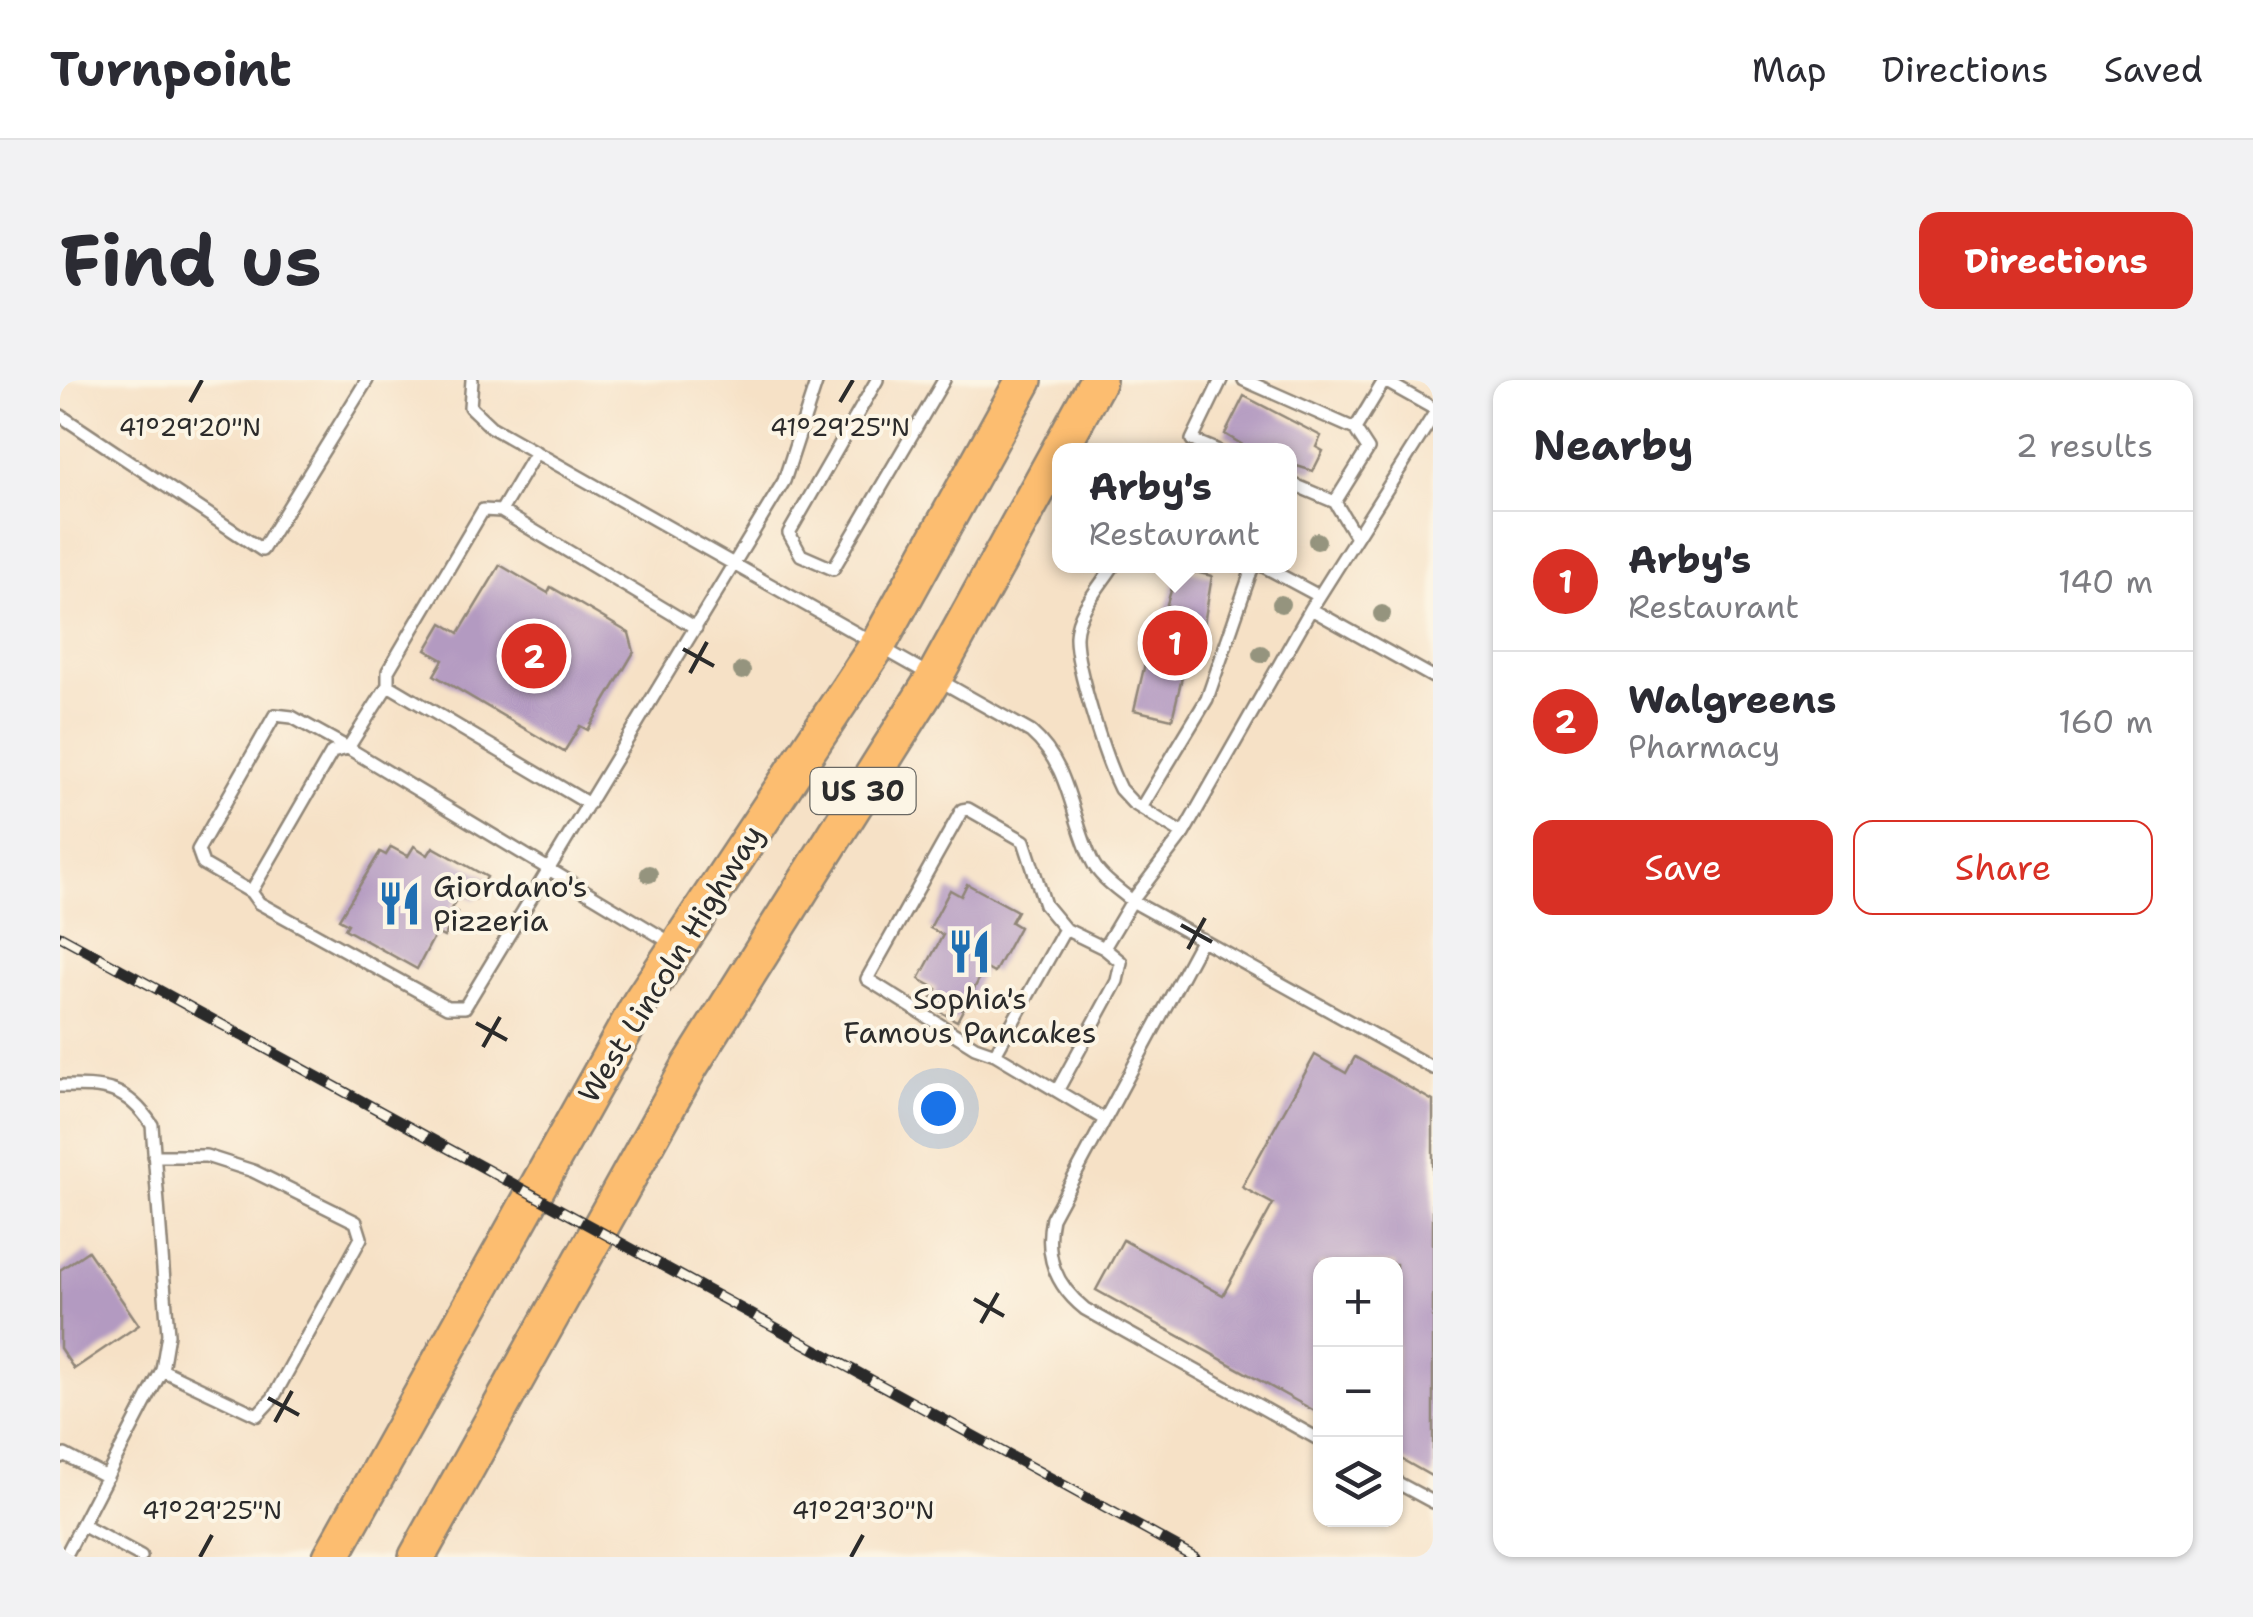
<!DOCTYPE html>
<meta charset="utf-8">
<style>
:root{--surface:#fff;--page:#f2f2f3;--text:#2b2b33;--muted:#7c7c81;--line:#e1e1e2;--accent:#d93025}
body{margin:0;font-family:"Shantell Sans",sans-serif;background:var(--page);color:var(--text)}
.controls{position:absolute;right:30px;bottom:30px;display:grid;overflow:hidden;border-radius:20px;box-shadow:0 2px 8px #0004}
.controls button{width:90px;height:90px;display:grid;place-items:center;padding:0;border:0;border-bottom:2px solid var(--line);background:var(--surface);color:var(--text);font:50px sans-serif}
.you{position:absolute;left:878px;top:728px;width:35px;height:35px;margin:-25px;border:8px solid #fff;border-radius:50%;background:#1a73e8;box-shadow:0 0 0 15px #1a73e833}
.badge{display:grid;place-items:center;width:65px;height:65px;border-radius:50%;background:var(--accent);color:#fff;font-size:32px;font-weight:700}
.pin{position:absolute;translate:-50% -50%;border:5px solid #fff;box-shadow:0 2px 10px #0006}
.popup{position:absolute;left:992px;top:63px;width:245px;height:130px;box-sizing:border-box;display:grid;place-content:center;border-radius:20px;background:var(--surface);filter:drop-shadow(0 2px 8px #0005);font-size:32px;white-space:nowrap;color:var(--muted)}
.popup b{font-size:38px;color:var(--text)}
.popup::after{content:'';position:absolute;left:50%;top:100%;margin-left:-20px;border:20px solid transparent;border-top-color:var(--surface)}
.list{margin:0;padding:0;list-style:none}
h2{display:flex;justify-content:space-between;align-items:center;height:130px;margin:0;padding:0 40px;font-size:42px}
h2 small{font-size:32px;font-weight:400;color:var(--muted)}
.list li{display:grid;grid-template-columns:65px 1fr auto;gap:30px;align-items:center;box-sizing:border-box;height:140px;padding:0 40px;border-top:2px solid var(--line)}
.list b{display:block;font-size:38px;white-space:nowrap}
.list p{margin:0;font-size:32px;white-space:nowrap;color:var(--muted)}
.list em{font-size:32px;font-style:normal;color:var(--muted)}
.actions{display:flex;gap:20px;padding:30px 40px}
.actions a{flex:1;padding:22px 0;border:2px solid var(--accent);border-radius:20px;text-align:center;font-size:35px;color:var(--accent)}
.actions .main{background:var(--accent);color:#fff}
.icon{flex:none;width:55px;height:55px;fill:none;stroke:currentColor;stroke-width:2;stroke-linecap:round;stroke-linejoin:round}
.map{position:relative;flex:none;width:1373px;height:1177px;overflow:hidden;border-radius:20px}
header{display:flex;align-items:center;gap:60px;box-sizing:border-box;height:140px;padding:0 50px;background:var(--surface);border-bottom:2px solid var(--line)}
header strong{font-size:48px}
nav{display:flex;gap:55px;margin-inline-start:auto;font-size:35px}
.intro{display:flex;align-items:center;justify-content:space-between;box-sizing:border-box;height:240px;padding:0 60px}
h1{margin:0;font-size:70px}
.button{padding:25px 45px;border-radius:20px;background:var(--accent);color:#fff;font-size:35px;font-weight:700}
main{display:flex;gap:60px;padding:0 60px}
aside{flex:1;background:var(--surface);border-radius:20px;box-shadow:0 2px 8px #0004}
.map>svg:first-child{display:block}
.building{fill:#b39ac1}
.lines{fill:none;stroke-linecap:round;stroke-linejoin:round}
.service-casing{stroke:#908678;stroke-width:16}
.primary-casing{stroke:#908678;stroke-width:40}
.service{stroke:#fff;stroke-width:11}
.primary{stroke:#fcbd6f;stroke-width:35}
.rail-casing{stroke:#2b2b2b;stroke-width:11}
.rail{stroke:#fcf5e5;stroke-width:8;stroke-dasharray:22;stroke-linecap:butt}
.tree{fill:#95947e}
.ticks{fill:none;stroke:#2b2b2b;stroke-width:4}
.labels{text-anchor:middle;stroke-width:8;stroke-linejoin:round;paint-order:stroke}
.shield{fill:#fcf5e5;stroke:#6a6863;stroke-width:2.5}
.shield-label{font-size:28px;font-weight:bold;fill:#2b2b2b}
.poi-label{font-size:30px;fill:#2b2b2b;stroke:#fcf5e5;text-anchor:start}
.street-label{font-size:30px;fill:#2b2b2b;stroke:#fcf5e5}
.ticks-label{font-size:25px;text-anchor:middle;fill:#2b2b2b;stroke:#fcf5e5;stroke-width:8;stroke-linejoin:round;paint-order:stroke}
</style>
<header>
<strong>Turnpoint</strong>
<nav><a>Map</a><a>Directions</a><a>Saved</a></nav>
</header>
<div class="intro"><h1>Find us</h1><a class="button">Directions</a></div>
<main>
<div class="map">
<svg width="1373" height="1177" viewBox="0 0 1373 1177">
<rect width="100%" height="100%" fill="#fcf5e5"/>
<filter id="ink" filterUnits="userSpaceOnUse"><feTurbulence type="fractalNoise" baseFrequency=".01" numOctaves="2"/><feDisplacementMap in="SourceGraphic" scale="20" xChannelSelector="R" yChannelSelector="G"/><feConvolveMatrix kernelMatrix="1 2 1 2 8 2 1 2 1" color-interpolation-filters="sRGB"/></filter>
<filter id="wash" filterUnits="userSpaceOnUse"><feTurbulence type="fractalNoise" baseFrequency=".0048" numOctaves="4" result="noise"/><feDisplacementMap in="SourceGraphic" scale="40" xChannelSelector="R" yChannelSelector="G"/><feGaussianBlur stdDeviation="2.25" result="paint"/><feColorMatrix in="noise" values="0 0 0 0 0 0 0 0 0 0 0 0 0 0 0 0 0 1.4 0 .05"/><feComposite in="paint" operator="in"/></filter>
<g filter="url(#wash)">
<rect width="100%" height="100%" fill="#f6e1c6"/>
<g id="blocks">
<path class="building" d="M1184,16l77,40 -5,11 7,4 -10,20 -23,-7v-14h-39l-26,-16z
M440,185l48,28 3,-6 78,46 5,19 -46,78 -8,-4 -16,26 -130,-77 9,-15 -17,-10 16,-27 17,10z
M1118,188l34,8 -9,54 -5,-1 -8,37 -5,-1 -13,54 -38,-9 13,-55 4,1z
M354,466l14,9 5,-8 54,30 -12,23 -15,-8 -9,17 6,3 -13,25 -8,-4 -19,36 -72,-40 3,-5 -9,-5 41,-67 6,3 5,-8 17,9z
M907,504l50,27 -6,11 8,5 -25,46 -9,-5 -28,53 -29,-16 9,-16 -18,-10 24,-44 -13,-7 20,-38 11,6z
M1255,675l31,18 9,-16 78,44v376l-37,-21v-192h-76v150l-224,-124 27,-50 100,55 50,-91 -31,-17z
M28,871l51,74 -65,44 -14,-21v-78z"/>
</g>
</g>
<g filter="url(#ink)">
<use href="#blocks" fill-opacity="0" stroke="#908678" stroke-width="2.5"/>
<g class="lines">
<defs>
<path id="service" d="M412,0l-2,27 21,20 540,305c40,35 39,83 61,129 7,16 26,28 40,40l301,167
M817,0l-88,153 12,22 32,14 111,-189
M1184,0l111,49
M1323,0l50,28
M1,36l201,134 105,-170
M1156,70l-24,-10 29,-60
M476,72l-35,59 195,117
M1230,103l45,19 21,35
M1275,122l33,-53 -13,-20 29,-48
M1053,186c-12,19 -36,45 -37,70 -1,30 30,125 44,153l13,14 50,31
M1203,186l56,30
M1251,229l122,68
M328,305v-14l95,-161 18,1
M1081,428l66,-109 46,-133
M191,512l-48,-28 -5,-14 77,-135 17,2 56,31 40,-63 201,119
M1142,559l-150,279c-8,38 3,67 33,91l235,131
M613,564l-325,-196 -16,4 -81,140 8,11 188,104h18l319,-526 33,-101
M935,674l-20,-7 -108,-68 95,-169 6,-1 56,32 21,64 20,24
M0,706c45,0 66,0 92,39l16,209 -6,36 -97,187
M997,711l60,-110 4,-19 -17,-14
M1044,739l-109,-65 70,-125 39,19 28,-47 51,-67 128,-225 122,-193
M94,776h52l47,15 103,51 5,16 -88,160 -16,17 -95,-45
M0,1077l5,-2 42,22
M1336,1102l37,20
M22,1145l59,32"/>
<path id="primary" d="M271,1177l309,-554 239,-360 145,-263
M357,1177l273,-491 244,-388 164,-298"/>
</defs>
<use href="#service" class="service-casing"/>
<use href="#primary" class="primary-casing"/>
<use href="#service" class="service"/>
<use href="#primary" class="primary"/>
<defs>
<path id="rail" d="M0,556l1135,621"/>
</defs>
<use href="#rail" class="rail-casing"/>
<use href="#rail" class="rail"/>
</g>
<g class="tree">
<circle cx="1257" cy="161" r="9"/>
<circle cx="1221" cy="224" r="9"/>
<circle cx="1322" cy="234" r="9"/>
<circle cx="1201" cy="274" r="9"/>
<circle cx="682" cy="291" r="9"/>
<circle cx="589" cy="494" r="9"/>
</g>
</g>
<path class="ticks" d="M130,22l12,-22M780,22l13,-22M623,269l31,17M630,293l17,-31M1121,545l31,17M1128,569l17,-31M416,643l31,17M423,667l17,-30M914,919l30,17M921,943l17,-30M208,1018l31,17M215,1042l17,-31M140,1177l12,-22M791,1177l12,-22"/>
<defs>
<symbol id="restaurant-bare" viewBox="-9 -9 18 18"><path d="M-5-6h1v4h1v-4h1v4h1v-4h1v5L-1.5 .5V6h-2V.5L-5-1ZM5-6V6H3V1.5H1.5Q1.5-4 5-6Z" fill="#1f6fb2" stroke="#fcf5e5" stroke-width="2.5" paint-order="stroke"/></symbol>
</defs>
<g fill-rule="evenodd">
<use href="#restaurant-bare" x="308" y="492" width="63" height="63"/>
<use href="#restaurant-bare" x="878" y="540" width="63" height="63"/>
</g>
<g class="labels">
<rect class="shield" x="750.5" y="388" width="105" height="46" rx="8"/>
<g class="shield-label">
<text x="803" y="421">US 30</text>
</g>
<g class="poi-label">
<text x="373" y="517">Giordano's<tspan x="373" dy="34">Pizzeria</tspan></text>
<text x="910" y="629" text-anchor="middle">Sophia's<tspan x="910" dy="34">Famous Pancakes</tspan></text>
</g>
<g class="street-label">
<text transform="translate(611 584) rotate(-58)" y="10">West Lincoln Highway</text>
</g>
</g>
<g class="ticks-label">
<text x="130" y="56">41°29'20"N</text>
<text x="780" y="56">41°29'25"N</text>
<text x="152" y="1139">41°29'25"N</text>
<text x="803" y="1139">41°29'30"N</text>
</g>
</svg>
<div class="controls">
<button>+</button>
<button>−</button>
<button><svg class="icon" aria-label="layers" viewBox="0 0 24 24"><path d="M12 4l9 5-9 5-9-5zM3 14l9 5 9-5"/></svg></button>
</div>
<div class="you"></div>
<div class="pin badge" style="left:1115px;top:263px">1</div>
<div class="popup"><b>Arby's</b>Restaurant</div>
<div class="pin badge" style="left:474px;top:276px">2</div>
</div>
<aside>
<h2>Nearby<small>2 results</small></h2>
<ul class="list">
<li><span class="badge">1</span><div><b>Arby's</b><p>Restaurant</p></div><em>140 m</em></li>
<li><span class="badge">2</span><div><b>Walgreens</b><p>Pharmacy</p></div><em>160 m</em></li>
</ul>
<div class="actions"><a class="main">Save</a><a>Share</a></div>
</aside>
</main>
